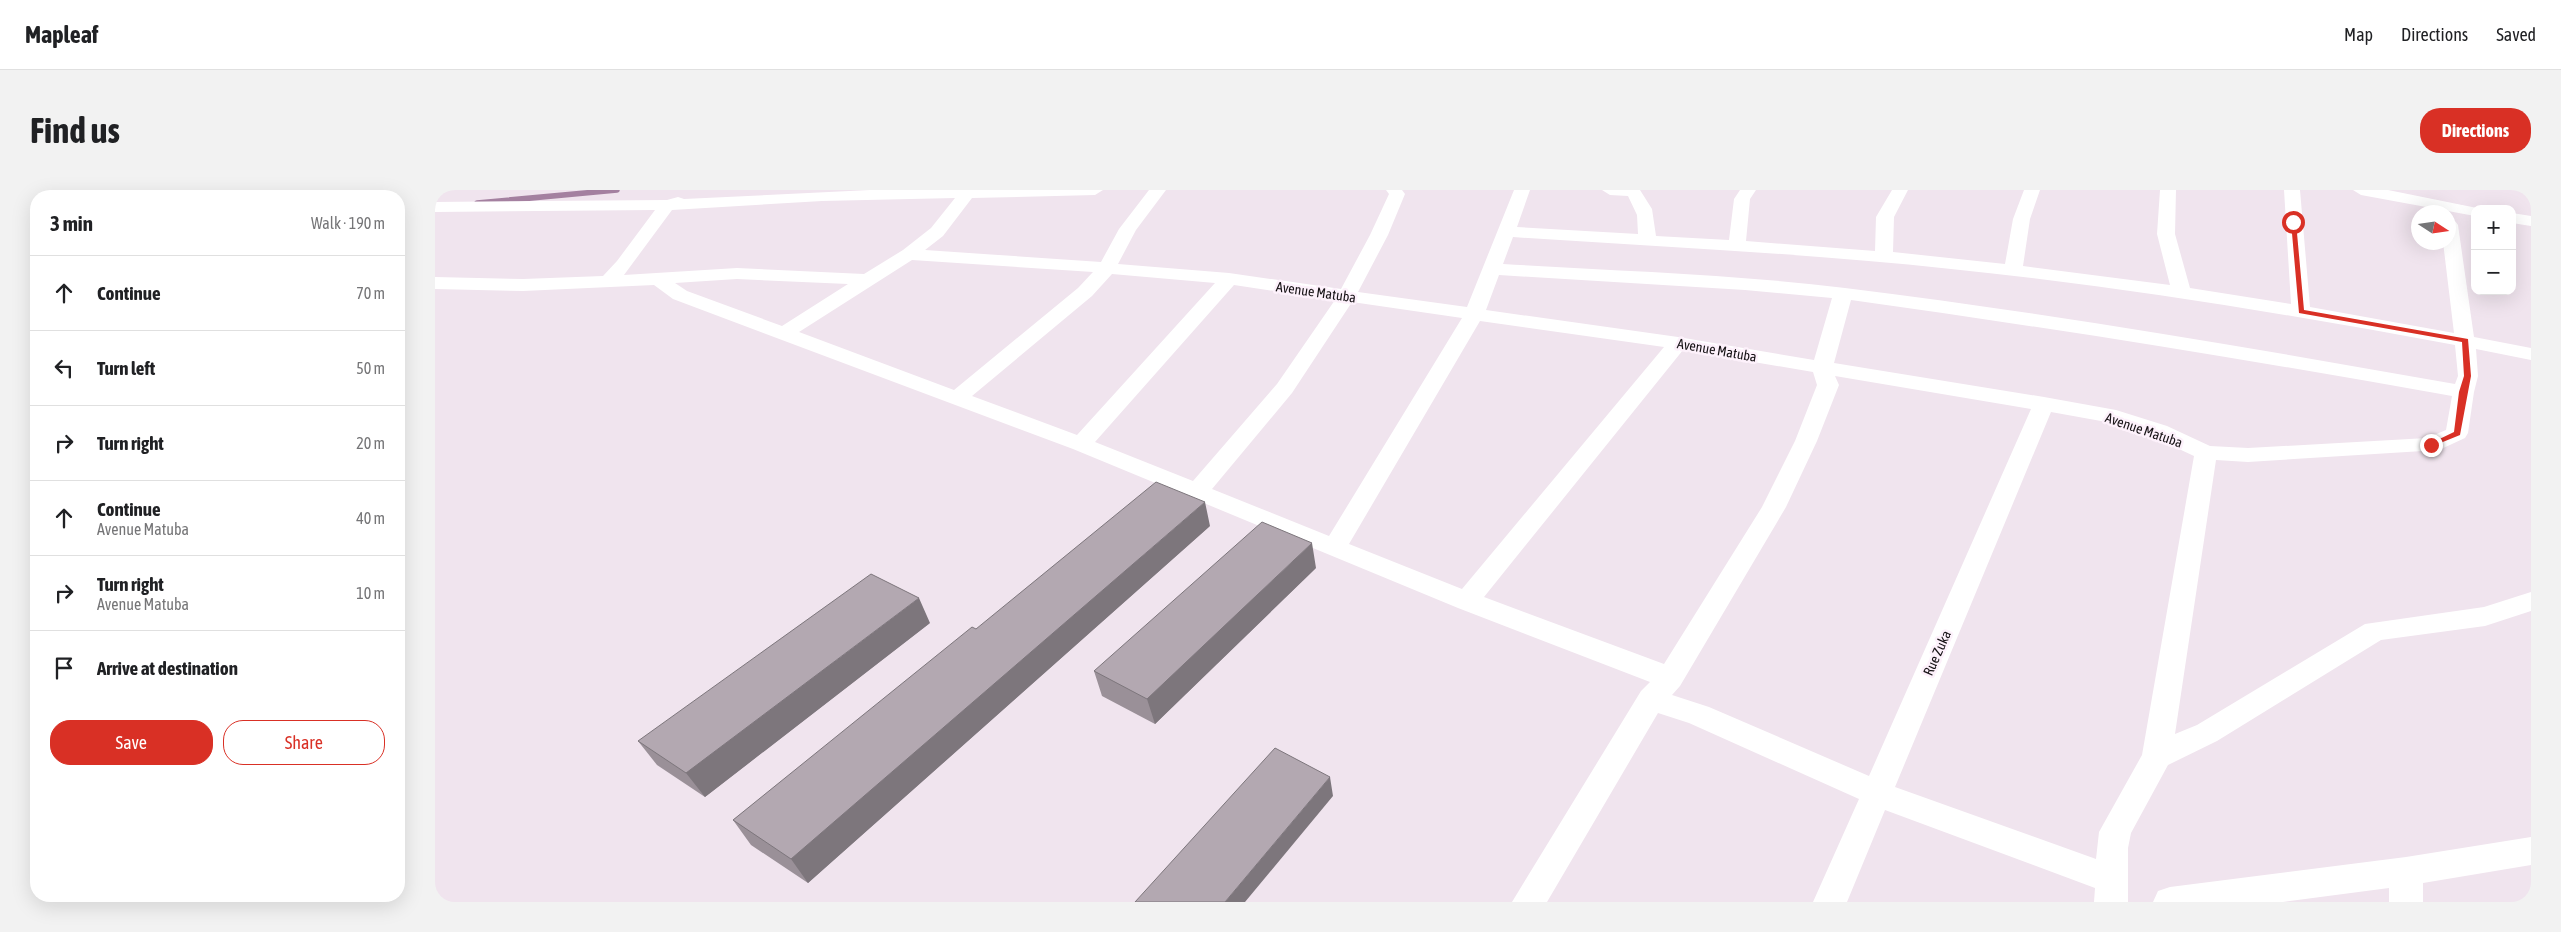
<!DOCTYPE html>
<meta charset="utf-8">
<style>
:root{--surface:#fff;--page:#f2f2f2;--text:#202124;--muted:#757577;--line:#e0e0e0;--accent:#d93025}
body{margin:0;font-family:"Asap Condensed",sans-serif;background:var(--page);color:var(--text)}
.controls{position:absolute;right:15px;top:15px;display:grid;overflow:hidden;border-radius:10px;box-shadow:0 5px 20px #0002}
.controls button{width:45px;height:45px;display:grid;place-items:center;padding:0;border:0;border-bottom:1px solid var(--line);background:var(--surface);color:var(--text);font:25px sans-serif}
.compass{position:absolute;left:1976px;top:15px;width:45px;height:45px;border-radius:50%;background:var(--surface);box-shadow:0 5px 20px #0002;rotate:102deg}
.stop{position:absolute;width:15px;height:15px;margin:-11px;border:4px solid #d93025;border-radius:50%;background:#fff}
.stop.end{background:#d93025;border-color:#fff;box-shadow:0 1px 5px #0008}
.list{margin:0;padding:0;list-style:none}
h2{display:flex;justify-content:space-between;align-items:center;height:65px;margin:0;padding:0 20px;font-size:21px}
h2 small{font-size:16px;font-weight:400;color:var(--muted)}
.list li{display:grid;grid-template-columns:32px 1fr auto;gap:15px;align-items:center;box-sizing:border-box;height:75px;padding:0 20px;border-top:1px solid var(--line)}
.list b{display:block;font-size:19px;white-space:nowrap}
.list p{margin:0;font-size:16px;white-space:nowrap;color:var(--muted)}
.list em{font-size:16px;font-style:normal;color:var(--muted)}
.actions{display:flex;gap:10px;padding:15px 20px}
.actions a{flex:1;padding:11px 0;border:1px solid var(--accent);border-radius:20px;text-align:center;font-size:18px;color:var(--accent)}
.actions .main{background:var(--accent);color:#fff}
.icon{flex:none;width:28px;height:28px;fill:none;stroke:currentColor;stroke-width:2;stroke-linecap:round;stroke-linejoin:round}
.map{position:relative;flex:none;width:2096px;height:712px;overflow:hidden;border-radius:20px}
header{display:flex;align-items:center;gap:30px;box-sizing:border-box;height:70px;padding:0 25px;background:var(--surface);border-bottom:1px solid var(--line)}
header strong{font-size:24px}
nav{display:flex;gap:28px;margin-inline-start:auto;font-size:18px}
.intro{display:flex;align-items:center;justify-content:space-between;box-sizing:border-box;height:120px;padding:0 30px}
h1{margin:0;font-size:35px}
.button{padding:12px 22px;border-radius:20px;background:var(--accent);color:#fff;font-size:18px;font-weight:700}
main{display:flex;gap:30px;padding:0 30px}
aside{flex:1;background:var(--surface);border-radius:20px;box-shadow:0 5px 20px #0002}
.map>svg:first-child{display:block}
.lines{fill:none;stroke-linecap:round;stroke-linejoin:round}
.stream{stroke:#a480a0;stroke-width:5.5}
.street{fill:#fff;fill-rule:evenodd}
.wall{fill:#9a9098}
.shaded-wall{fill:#7d767c}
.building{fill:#b3a8b1;stroke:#7d767c}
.route{fill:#d93025}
.labels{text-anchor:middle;stroke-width:5;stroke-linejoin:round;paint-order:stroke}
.street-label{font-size:14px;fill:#161215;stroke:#fdf1fb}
</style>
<header>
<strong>Mapleaf</strong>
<nav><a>Map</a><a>Directions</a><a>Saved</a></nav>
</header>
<div class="intro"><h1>Find us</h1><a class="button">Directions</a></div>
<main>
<aside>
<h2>3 min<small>Walk · 190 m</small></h2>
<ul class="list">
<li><svg class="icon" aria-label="ahead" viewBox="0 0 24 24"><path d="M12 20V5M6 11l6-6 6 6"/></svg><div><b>Continue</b></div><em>70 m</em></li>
<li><svg class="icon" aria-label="left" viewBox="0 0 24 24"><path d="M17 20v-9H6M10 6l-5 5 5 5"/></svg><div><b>Turn left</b></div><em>50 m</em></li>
<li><svg class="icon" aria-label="right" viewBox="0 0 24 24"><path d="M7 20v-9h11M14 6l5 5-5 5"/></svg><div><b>Turn right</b></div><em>20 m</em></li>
<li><svg class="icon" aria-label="ahead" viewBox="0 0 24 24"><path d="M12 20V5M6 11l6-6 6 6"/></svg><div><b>Continue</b><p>Avenue Matuba</p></div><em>40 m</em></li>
<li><svg class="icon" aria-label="right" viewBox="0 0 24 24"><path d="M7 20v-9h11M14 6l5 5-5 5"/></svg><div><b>Turn right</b><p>Avenue Matuba</p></div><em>10 m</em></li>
<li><svg class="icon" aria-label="arrive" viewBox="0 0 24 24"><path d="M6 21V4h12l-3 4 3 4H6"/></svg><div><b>Arrive at destination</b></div></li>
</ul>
<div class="actions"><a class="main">Save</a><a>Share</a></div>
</aside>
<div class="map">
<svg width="2096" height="712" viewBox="0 0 2096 712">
<rect width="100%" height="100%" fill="#f0e4ee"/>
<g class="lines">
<path class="stream" d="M42,13l140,-13"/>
<path class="street" d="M435,0h233l-8,5 -123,3 -29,38 -18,14 176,12 18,-33 30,-39h17l-30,40 -18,34 111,9 112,16 29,-54 19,-41 -3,-4h16l3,4 -17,41 -30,57 109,15 47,-117h16l-13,37 121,7 -1,-19 -9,-19 -18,-1 -8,-5h38l12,19 4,27 73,4 5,-41 6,-9h16l-6,9 -4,42 129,10 1,-34 16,-27h16l-14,27 -1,35 112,12 8,-45 11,-29h16l-10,29 -7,47 147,19 -13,-51 3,-44h16l-1,44 15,54 101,16 -7,-114h16l10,117 144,26 -11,-91h6v-22l6,1 3,4 16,112 57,11v12l-55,-11 2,27 -4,16 -6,41 -3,5 -26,12 -191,12 -32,-2 -41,274 22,-9 168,-101 119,-17 47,-15v19l-46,15 -104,14 -164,101 -49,24 -37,68 -3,15v54h-34l1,-14 -210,-78 -38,92h-34l46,-103 -170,-76 -31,-10 -111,189h-35l129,-211 9,-9 -192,-74 -385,-159 -400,-150 -19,-14 -131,6 -88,-2v-12l88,2 80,-3 14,-15 38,-51 -220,2v-10l232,-2 11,-3 6,2zM520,8l-24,30 -28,22 -39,24 -127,-6 -113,7 48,-65 150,-9zM1078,47c146,10 292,16 438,32 170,17 336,45 504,76l3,31 -3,8c-203,-36 -406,-71 -610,-96 -114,-14 -229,-17 -342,-24zM477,70l181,12 -15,16 -124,102 -155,-58zM677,84l103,9 -138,152 -105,-39 120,-100zM1064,85l246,15 87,8 -18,62 -136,-23 -192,-27zM302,89l111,5 -66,42 -95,-35 -12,-8zM799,95l101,15 -58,84 -84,97 -98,-39zM1416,110c201,28 401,60 601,96l-6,34 -19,8 -179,10 -38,-2 -43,-20 -51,-16 -72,-13 -210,-34zM917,112l110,16 -133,218 -117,-47 80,-96zM1045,131l184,26 -202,242 -113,-45zM1248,160l130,22 4,13 -22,56 -33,66 -98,157 -180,-67zM1400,186l196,33 -162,367 -160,-69 -37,-12 8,-9 106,-179 31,-66 22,-56zM1616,222l61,11 39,13 43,20 -52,299 -43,77 -3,27 -201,-72z
M1918,0h35l94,19h-7v7l-114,-21z
M2077,23l19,3v10l-19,-3z
M2096,647v28l-108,18v19h-34v-14l-106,14h-130l5,-11 12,-4 236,-30z"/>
</g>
<path class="wall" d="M775,336l-402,357 -57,-38 -18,-25 243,-191z
M881,378l-161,156 -53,-28 -8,-25z
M495,433l-225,174 -48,-32 -19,-24z"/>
<path class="shaded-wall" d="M770,312l5,24 -402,357 -17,-24z
M877,353l4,25 -161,156 -8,-25z
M484,408l11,25 -225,174 -19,-24z
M895,587l3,19 -88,106h-20z"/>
<path class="building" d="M721,292l49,20 -414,357 -58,-39 239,-193 4,2z
M827,332l50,21 -165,156 -53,-28z
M436,384l48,24 -233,175 -48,-32z
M840,558l55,29 -105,125h-90z"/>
<path class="route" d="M1858,31l3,1 8,88 164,29 3,37 -11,59 -27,11 -6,-1 27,-13 5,-40 5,-16 -2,-34 -163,-29 -8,-91z"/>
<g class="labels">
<g class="street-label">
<text transform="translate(881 102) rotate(8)" y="5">Avenue Matuba</text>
<text transform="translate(1282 160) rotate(10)" y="5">Avenue Matuba</text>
<text transform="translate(1709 240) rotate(19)" y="5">Avenue Matuba</text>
<text transform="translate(1502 463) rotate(-66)" y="5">Rue Zuka</text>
</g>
</g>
</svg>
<div class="controls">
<button>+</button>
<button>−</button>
</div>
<svg class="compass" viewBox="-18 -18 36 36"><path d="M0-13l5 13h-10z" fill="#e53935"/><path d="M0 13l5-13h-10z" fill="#757577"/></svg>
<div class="stop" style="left:1858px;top:32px"></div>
<div class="stop end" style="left:1996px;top:255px"></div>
</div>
</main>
